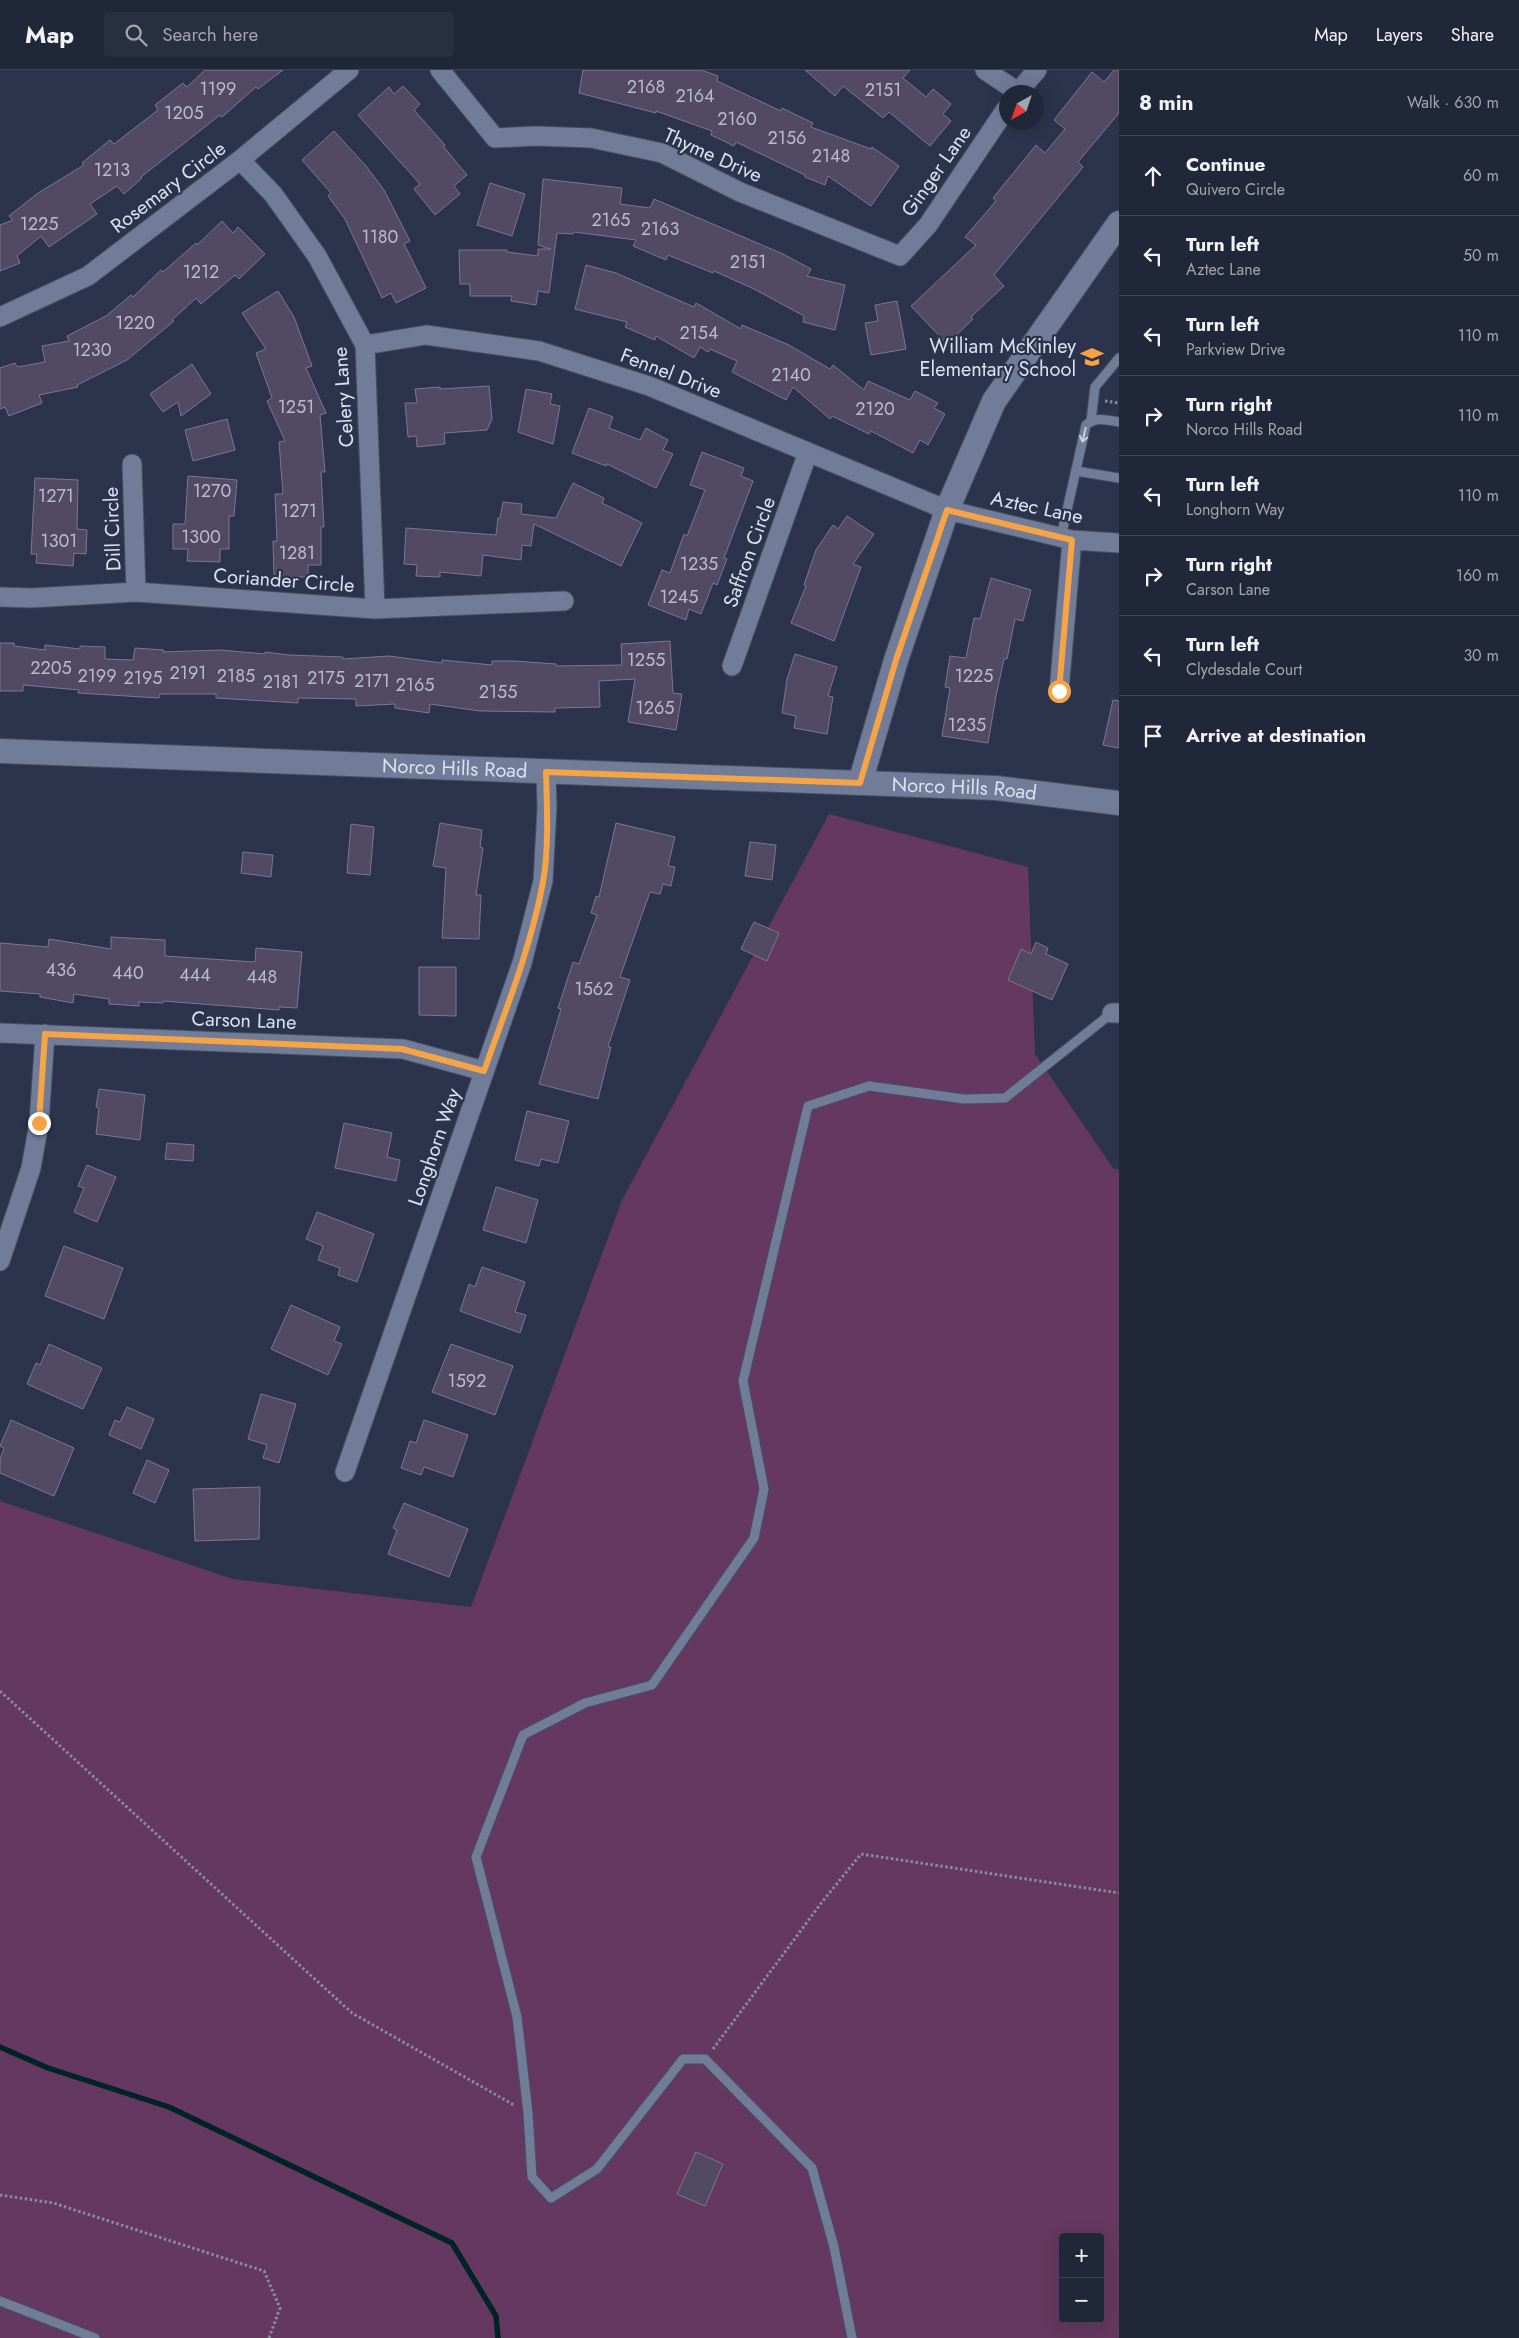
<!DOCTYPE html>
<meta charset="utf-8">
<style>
:root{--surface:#202739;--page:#282f41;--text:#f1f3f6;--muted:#a2a5ae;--line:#3d4453}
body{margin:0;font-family:Jost,sans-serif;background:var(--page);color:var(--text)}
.controls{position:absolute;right:15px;bottom:15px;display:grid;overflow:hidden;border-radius:5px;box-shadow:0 5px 20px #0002}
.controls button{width:45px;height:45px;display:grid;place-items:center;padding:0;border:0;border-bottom:1px solid var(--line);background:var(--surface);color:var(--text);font:25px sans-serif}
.compass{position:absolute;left:999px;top:15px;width:45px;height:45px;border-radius:50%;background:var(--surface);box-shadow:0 5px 20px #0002;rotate:220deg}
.stop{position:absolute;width:15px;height:15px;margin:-11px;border:4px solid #f5a345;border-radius:50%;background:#fff}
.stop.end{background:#f5a345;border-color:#fff;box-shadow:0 1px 5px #0008}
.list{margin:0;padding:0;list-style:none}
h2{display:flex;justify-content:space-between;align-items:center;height:65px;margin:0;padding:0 20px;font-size:21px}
h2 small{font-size:16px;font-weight:400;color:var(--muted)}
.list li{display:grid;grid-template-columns:32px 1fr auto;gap:15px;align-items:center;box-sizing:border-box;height:80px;padding:0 20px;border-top:1px solid var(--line)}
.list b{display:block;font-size:19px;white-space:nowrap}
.list p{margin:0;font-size:16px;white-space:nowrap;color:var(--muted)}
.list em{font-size:16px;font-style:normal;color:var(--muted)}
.icon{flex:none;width:28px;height:28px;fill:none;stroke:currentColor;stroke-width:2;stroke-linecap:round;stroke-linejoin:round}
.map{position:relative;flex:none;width:1119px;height:2268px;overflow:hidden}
header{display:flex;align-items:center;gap:30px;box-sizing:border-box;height:70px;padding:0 25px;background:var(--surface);border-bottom:1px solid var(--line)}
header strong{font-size:24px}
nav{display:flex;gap:28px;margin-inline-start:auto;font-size:18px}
.search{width:350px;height:45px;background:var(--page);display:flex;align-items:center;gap:12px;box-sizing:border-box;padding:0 18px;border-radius:5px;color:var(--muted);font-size:19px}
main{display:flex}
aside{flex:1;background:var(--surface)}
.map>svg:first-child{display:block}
.green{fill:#643860;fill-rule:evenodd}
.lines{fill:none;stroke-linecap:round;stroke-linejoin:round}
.stream{stroke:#002326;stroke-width:5.5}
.building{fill:#524a65;stroke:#7e7592}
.service-casing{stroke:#474f63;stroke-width:11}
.minor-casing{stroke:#474f63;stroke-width:21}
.tertiary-casing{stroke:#474f63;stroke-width:26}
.path{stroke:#858da0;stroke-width:3;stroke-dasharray:2.5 2.5;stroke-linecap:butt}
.service{stroke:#707c98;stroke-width:9}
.minor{stroke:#707c98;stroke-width:19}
.tertiary{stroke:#707c98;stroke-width:24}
.oneway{stroke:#c5cdde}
.route{stroke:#f5a345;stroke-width:6}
.labels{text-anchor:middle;stroke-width:4.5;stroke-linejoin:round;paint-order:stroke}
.number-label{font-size:18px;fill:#b8bbcd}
.street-label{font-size:20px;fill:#dae1f0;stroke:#2b344c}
.poi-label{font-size:20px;fill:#dae1f0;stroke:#2b344c;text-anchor:end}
</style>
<header>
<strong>Map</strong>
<div class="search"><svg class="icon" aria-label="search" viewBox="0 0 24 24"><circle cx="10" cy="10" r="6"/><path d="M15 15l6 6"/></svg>Search here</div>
<nav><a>Map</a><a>Layers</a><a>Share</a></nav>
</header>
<main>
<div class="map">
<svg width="1119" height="2268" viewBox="0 0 1119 2268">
<rect width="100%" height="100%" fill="#2b344c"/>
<path class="green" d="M829,744l199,53 7,187 78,114 6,2v1168h-1119v-837l233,78 238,28 151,-407zM1063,2167h37v82h-37z"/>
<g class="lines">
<path class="stream" d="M0,1977l48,21 121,39 283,136 44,73 2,22"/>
</g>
<path class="building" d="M205,0h78l-25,19 -2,-2 -34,30 -2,-2 -79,62 1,1 -18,16 -7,-8 -27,18 7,10 -48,33 -8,-11 -24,20 3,7 -20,8v-46l13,-5 -4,-4 29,-23 46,-28 -2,-2 28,-23 4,4 44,-34 -3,-5 28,-22 4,4z
M583,0h118l17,6 -1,5 64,30 1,-3 31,15 -2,4 60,22 1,-2 27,19 -28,40 -43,-30 -3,9 -20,-8v-2l-69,-33 -2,4 -23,-11 1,-4 -56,-20v2l-77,-20z
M805,0h105l-7,8 23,19 7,-8 18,15 -8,10 8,7 -21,25 -41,-34 -6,6 -40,-32 -8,10z
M1114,0h5v43l-41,49 5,5 -89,108 10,11 -33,31 2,2 -26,25 -36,-38 65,-61 -11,-8 31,-36 -3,-3 43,-53 9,8 20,-24 -11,-9 38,-48 12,10z
M403,16l17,18 -6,6 31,35 -2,1 24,29 -13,11 6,8 -25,21 -21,-26 6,-5 -62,-69 31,-28 5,7z
M334,61l32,35 18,24 26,51 -6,3 22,44 -30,15 -5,-10 -9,5 -37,-79 -17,-23 3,-3 -29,-33z
M543,109l79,9 -2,16 30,4 4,-9 129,55 28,15 -4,7 38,9 -10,45 -32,-8 1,-6 -50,-27 -40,-18 -1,2 -45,-18 -2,5 -33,-14 3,-6 -62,-8 -1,2 -16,-1 -8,60 -11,-2 -2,14 -25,-4 1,-5h-42v-12h-10l-1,-34h48v2l31,4v-7h13l-13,-4z
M490,113l35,11 -13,42 -35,-11z
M222,151l11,12 5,-6 27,27 -26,25 -4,-4 -34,29 -5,-6 -24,22 2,1 -47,39 -50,25 1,2 -39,8 3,8 -33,13 -4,-9 -5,2v-41l15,-5 2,4 28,-5 -3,-16 27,-5 -2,-5 39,-20 25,-21 2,2 28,-27 2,2 33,-29 1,2z
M586,195l30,8 78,34 2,-4 45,26 1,-4 47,20 41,24 3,-4 31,25 4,-9 42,19 5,-9 23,12 -4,5 11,6 -17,31 -8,-5 -7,13 -42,-22 -2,3 -37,-18 -2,3 -37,-32 -7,13 -54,-28 5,-11 -27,-12 -2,3 -8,-5 -6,11 -38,-22 -1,4 -30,-13 2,-5 -52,-13z
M278,221l16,26 18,49 -6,2 20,45 -6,2 5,57h-4l3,55h-3v38h-13v12h-34l-1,-36h4l-2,-47h8l-4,-52 6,-1 -18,-40 5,-3 -16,-45 10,-4 -24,-36z
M897,231l9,48 -35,6 -6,-32 13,-2 -3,-16z
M192,294l19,30 -30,22 -3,-14 -15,10 -13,-18z
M489,316l3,33 -5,11 -43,3 1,11 -28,3 -1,-11 -8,1 -3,-34h12l-2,-14 25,-2v2z
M526,319l26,5 -2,10 10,2 -7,38 -35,-12z
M589,338l24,9 -4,11 31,12 6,-12 22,12 -5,10 10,4 -17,34 -49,-24 -1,2 -34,-13z
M227,349l8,31 -42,11 -8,-31z
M702,382l42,16 -3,8 12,5 -29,77 3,1 -10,26 -4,-2 -12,31 -12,-5 -3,11 -38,-15 14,-35 8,3 14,-39 3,2 18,-46 -15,-5z
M188,406l49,4 -3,36h-5v33h-9v13l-33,-1 1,-12h-15v-25h12z
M35,408l43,2 -1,49 10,1 -1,24 -12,-1 -1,13 -37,-3 1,-9h-6z
M573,413l31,15 -2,5 40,20 -21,43 -87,-42 -3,22 -9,-1 -1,15 -38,-5 -2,21 -41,-4v5l-24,-1 1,-11 -13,-1 2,-36 90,7 2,-17h2l3,-16 19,2 -1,10 35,4z
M847,446l27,18 -21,30 8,3 -27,74 -43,-18 15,-37 -2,-1 12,-35 17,-25 5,4z
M991,508l40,12 -8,31 -8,-2 -8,40h-3l-8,37 -8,47 -46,-7 8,-48 -5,-1 5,-31 16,2 8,-40 6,1z
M670,571l3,52 9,1 -6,36 -48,-8 7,-43 -36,2 1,26 -45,1v4l-75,-1 -50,-7 -1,9 -34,-5v-4l-39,2v-7l-58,-1v5l-82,-5v-4h-56l-1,4 -81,-5 1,-3 -56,-5v6h-23v-48h14v3l31,4v-5l35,4v-3l25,1v12l28,1 2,-12 29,2 -1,2 57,-2 45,4v-2l24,3 54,2v2l46,-3 53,7v-3l50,5v-4h23l41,3v2l66,-1 -1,-21z
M795,584l42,13 -9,29 5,1 -6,37 -33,-6 2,-12 -14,-3 5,-34z
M1113,630l6,1v47l-16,-3z
M440,753l42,7 -2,17 3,1 -7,47h5l-2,44 -37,-1 4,-70 -13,-2z
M616,753l59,14 -7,29 7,1 -4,19 -8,-2 -3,10 -10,-2 -30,85 10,3 -22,67h3l-13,52 -59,-15 22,-75 -3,-1 15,-46 6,2 18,-49 -6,-2 5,-17 3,1z
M351,754l23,3 -4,48 -23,-2z
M750,772l26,3 -4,35 -27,-4z
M243,782l30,3 -2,22 -30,-4z
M754,852l25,11 -12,28 -26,-12z
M111,867l54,3v16l90,6 1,-14 46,4 -5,56 -18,-1v3l-116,-9v2l-24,-1v4l-30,-2v-5l-35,-5 -1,9 -33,-6v-3l-40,-3v-48l48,4 1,-8 62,10z
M1036,872l12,6 -2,6 22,10 -16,36 -44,-20 13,-31 10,5z
M419,897h37v49l-37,-1z
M99,1019l46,6 -5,45 -44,-6 3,-26 -3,-1z
M527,1041l42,10 -11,42 -17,-4 -2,7 -24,-6z
M344,1053l48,10 -5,24 13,3 -4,21 -61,-13z
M167,1073l27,2 -1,16 -28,-2z
M87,1095l29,12 -19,45 -23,-10 10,-24 -6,-2z
M496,1117l42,13 -12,43 -43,-13z
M317,1142l57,22 -17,48 -19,-7 2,-7 -22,-8 5,-14 -17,-7z
M64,1176l59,22 -19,51 -59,-23z
M482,1197l43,15 -10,30 11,3 -6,18 -60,-22 9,-27 6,3z
M291,1235l49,22 -6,14 8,3 -14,31 -57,-26z
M49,1274l53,24 -19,41 -56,-25 9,-21 4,2z
M451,1274l62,22 -18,49 -63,-23z
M261,1324l35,10 -17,59 -16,-5 4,-13 -19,-6z
M127,1337l27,12 -13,30 -32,-14 6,-15 5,2z
M11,1350l63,28 -20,48 -54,-23v-14l4,-11 -4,-2z
M424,1350l44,15 -15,42 -29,-10 -3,8 -20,-7 9,-27 6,2z
M147,1390l22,10 -14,33 -22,-10z
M260,1417l-1,52 -64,2 -2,-52z
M404,1433l64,26 -19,48 -61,-23 9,-24 -4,-2z
M696,2082l27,12 -18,42 -28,-12z"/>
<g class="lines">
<defs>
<path id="service" d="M1091,351l4,-34 24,-29
M1076,401l43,7
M1061,467l25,-112c10,-9 21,-5 33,-3
M0,2231l95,37
M852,2268l-18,-91 -22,-79 -107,-109h-22l-86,110 -46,29 -19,-21 -4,-64 -11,-96 -41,-160 47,-122 62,-32 67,-18 102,-147 10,-49 -21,-108 65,-275 61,-20 95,13 41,-1 107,-85"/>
<path id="minor" d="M440,0l55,68 41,-2 55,2 71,15 78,39 160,64 28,-31 78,-116
M985,0l33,22
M1018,22l19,-22
M240,90l33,34 44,62 48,89 10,264
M0,247l88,-41 152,-116 109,-90
M365,275l61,-10 113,16 110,35 298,124 125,30 47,3
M132,394l4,128
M0,527l31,1 105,-6 239,17 189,-8
M732,596l76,-214
M1059,621l13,-151
M1112,943h7
M0,963l403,16 81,22
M0,1191l31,-93 8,-45 6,-89
M345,1402l177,-509 21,-82 4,-73 -1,-35"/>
<g id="tertiary">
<path id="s1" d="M0,681l996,37 123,15"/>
<path d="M860,713l36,-123 51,-150 47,-109 125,-178"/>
</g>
</defs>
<use href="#service" class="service-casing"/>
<use href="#minor" class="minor-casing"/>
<use href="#tertiary" class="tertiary-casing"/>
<path class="path" d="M1105,331l14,2
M0,1621l352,322 162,92
M713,1979l109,-147 39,-48 258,39
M0,2125l53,8 211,68 16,37 -11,30"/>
<use href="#service" class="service"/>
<use href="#minor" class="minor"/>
<use href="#tertiary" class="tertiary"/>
</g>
<defs><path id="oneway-shaft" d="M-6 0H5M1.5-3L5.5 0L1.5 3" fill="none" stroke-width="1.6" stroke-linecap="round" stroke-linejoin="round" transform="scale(1.25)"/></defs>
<use class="oneway" href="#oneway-shaft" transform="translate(1084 365) rotate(103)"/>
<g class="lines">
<path class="route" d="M39,1053l6,-89 357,15 82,22c22,-62 47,-124 59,-189 6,-33 4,-76 3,-110l314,11 36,-123 51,-150 125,30 -13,151"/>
</g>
<defs>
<symbol id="school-bare" viewBox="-9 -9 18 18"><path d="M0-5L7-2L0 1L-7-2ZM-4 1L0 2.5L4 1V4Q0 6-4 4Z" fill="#f5a345" stroke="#2b344c" stroke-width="2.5" paint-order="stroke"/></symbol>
</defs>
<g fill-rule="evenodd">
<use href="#school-bare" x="1076" y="271" width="32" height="32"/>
</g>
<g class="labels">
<g class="number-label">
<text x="646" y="23">2168</text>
<text x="218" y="25">1199</text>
<text x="883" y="26">2151</text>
<text x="695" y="32">2164</text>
<text x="184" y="49">1205</text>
<text x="737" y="55">2160</text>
<text x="787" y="74">2156</text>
<text x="831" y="92">2148</text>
<text x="112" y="106">1213</text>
<text x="611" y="156">2165</text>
<text x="39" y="160">1225</text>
<text x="660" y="165">2163</text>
<text x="380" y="173">1180</text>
<text x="748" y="198">2151</text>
<text x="201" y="208">1212</text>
<text x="135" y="259">1220</text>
<text x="699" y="269">2154</text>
<text x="92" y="286">1230</text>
<text x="791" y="311">2140</text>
<text x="296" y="343">1251</text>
<text x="875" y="345">2120</text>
<text x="212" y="427">1270</text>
<text x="56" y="432">1271</text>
<text x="299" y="447">1271</text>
<text x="201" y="473">1300</text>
<text x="59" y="477">1301</text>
<text x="297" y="489">1281</text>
<text x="699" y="500">1235</text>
<text x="679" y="533">1245</text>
<text x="646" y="596">1255</text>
<text x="51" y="604">2205</text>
<text x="188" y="609">2191</text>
<text x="97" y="612">2199</text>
<text x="236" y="612">2185</text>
<text x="974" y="612">1225</text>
<text x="143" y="614">2195</text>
<text x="326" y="614">2175</text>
<text x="372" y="617">2171</text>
<text x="281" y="618">2181</text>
<text x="415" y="621">2165</text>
<text x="498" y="628">2155</text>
<text x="655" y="644">1265</text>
<text x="967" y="661">1235</text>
<text x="61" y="906">436</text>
<text x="128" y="909">440</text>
<text x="195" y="911">444</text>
<text x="262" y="913">448</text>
<text x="594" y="925">1562</text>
<text x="467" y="1317">1592</text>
</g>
<g class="street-label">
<text transform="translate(713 85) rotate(24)" y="7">Thyme Drive</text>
<text transform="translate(936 101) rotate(-55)" y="7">Ginger Lane</text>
<text transform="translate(168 117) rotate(-37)" y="7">Rosemary Circle</text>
<text transform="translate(671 303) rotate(21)" y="7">Fennel Drive</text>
<text transform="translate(343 327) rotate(-94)" y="7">Celery Lane</text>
<text transform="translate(1037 437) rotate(12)" y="7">Aztec Lane</text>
<text transform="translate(112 459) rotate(-92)" y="7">Dill Circle</text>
<text transform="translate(749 482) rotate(-70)" y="7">Saffron Circle</text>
<text transform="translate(284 510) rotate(4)" y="7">Coriander Circle</text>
<text dy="7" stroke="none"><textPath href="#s1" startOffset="455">Norco Hills Road</textPath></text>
<text dy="7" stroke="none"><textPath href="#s1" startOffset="965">Norco Hills Road</textPath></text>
<text transform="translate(244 950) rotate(2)" y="7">Carson Lane</text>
<text transform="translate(434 1077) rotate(-71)" y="7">Longhorn Way</text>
</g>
<g class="poi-label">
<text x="1076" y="283">William McKinley<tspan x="1076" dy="23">Elementary School</tspan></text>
</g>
</g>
</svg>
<div class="controls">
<button>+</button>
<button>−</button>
</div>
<svg class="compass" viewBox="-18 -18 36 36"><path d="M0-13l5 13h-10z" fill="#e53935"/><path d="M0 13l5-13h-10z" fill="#a2a5ae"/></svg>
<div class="stop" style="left:1059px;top:621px"></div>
<div class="stop end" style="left:39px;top:1053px"></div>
</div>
<aside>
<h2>8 min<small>Walk · 630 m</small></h2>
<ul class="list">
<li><svg class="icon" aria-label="ahead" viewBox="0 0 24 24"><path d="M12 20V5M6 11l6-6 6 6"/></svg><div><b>Continue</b><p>Quivero Circle</p></div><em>60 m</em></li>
<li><svg class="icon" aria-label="left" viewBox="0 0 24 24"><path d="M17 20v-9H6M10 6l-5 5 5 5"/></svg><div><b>Turn left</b><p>Aztec Lane</p></div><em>50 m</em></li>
<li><svg class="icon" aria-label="left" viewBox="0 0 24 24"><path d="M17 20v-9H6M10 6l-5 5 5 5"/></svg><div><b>Turn left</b><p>Parkview Drive</p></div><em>110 m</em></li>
<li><svg class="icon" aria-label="right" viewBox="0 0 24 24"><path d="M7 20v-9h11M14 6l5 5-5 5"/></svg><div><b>Turn right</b><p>Norco Hills Road</p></div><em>110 m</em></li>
<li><svg class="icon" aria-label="left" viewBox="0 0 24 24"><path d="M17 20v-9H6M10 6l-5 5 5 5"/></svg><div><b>Turn left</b><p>Longhorn Way</p></div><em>110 m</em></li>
<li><svg class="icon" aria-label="right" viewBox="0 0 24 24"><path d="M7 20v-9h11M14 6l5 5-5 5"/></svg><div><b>Turn right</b><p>Carson Lane</p></div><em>160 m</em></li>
<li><svg class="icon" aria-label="left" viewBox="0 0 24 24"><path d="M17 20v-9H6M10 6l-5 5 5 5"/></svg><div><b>Turn left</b><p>Clydesdale Court</p></div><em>30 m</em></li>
<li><svg class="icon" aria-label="arrive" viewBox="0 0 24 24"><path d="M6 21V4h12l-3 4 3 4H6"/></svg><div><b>Arrive at destination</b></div></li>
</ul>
</aside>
</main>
